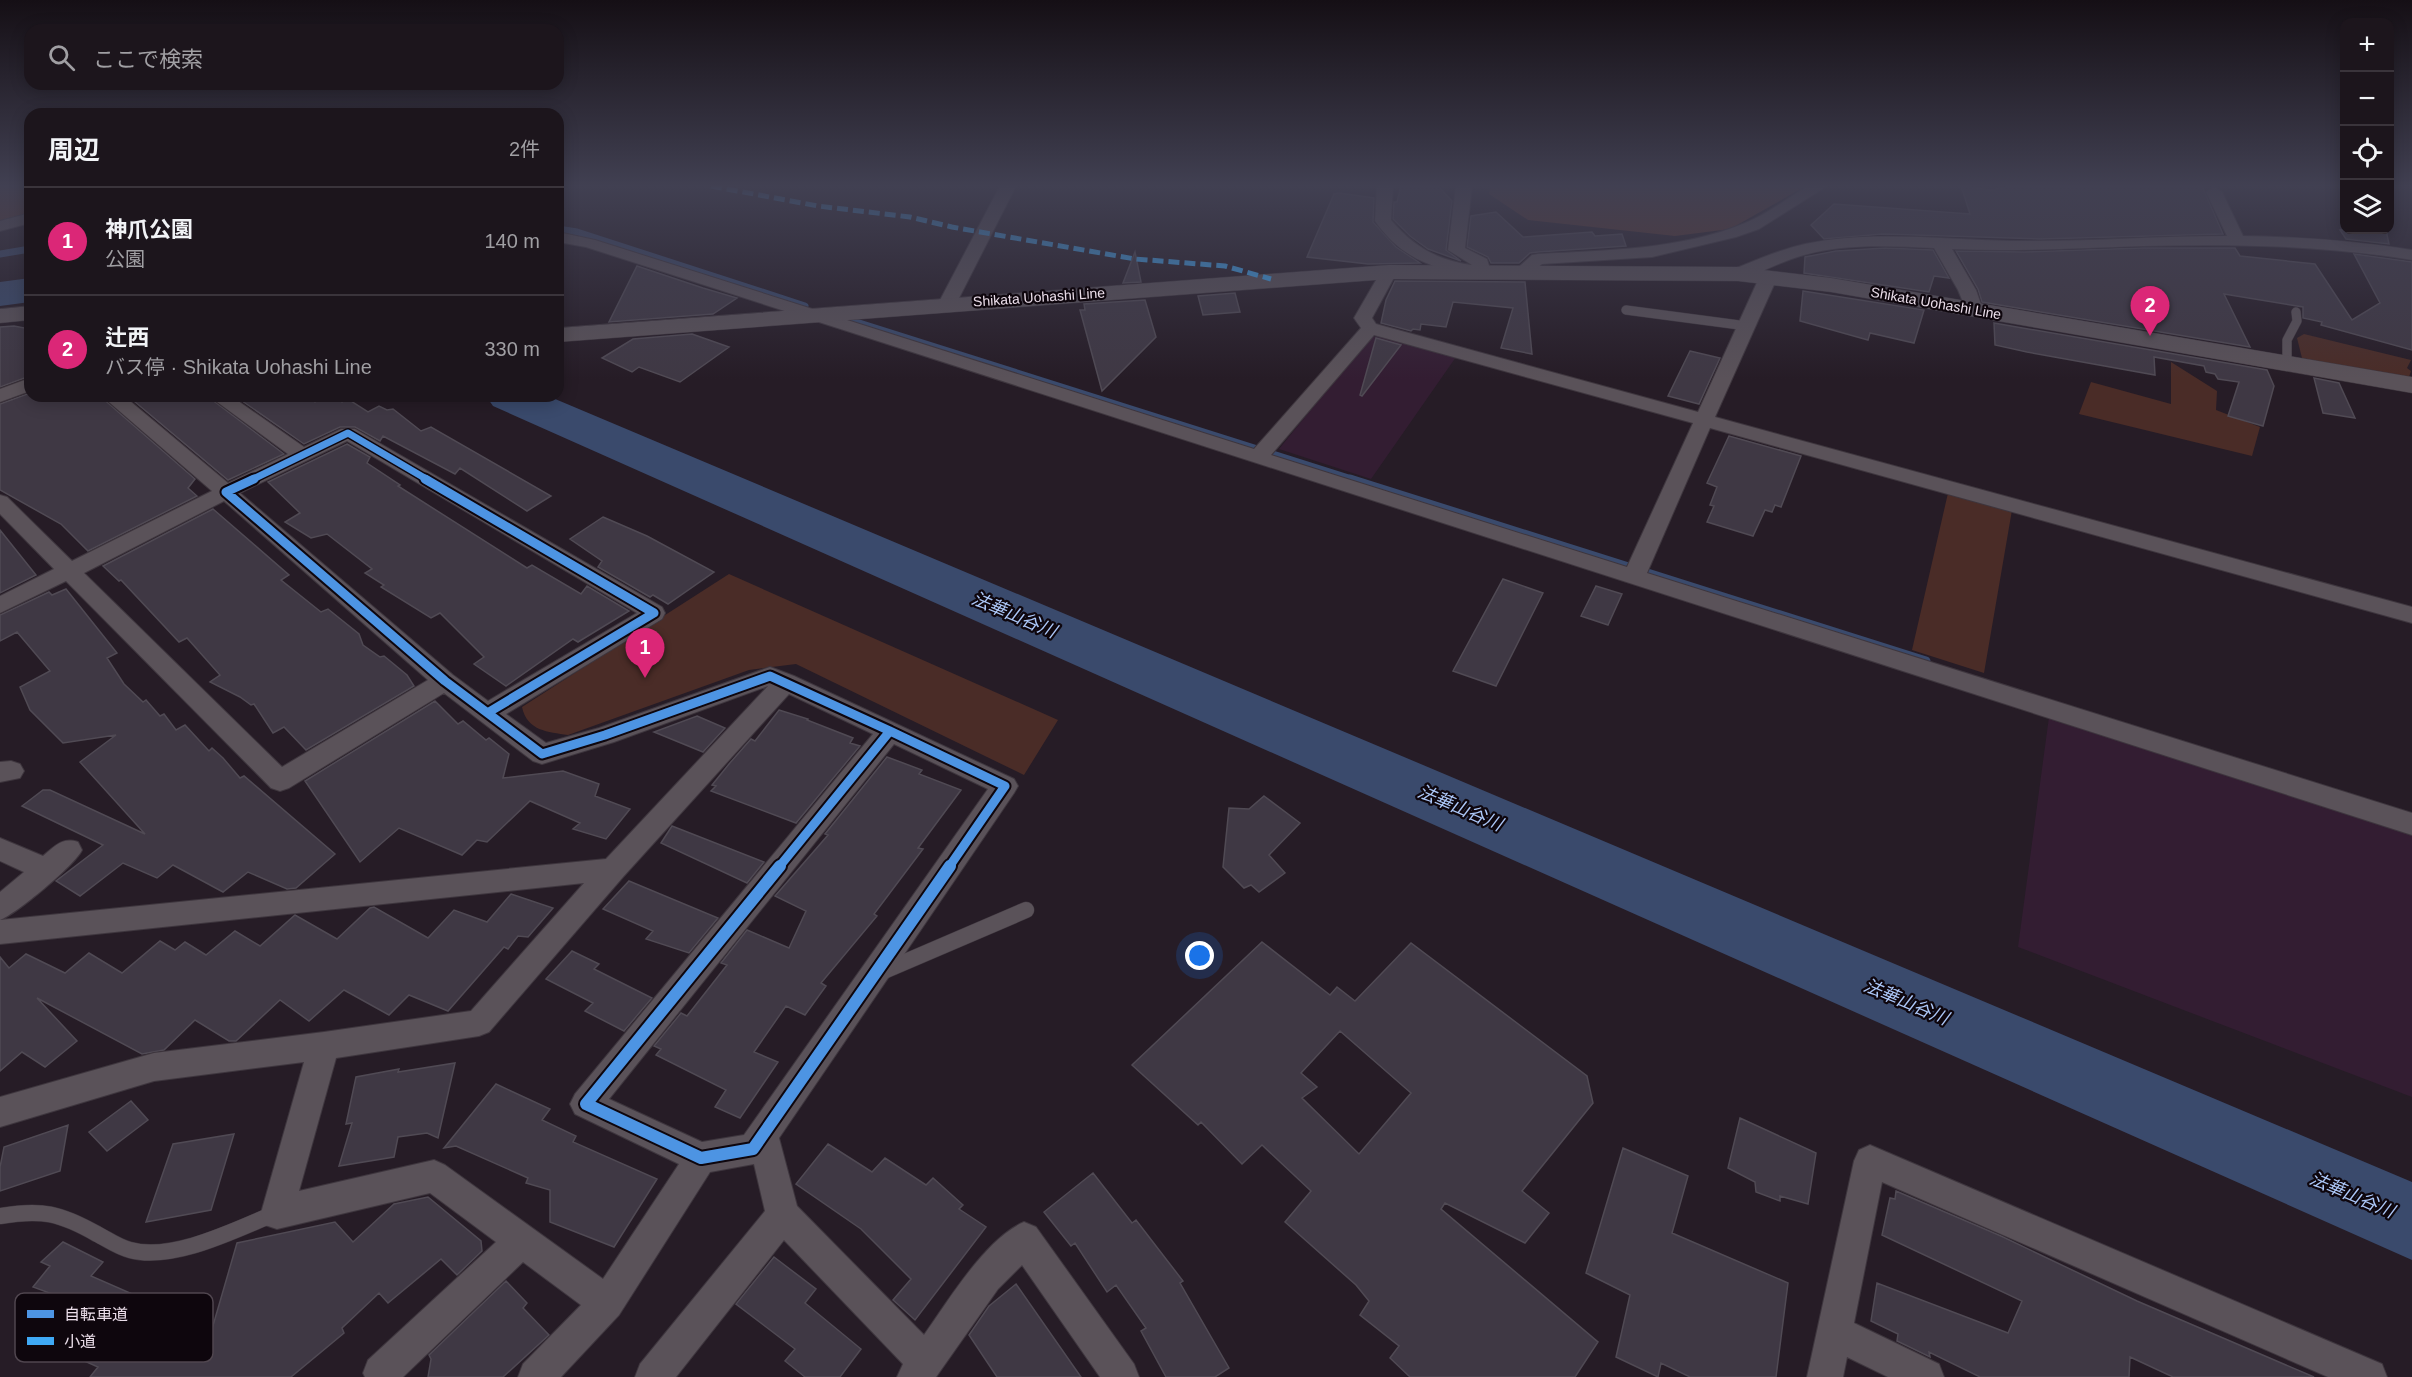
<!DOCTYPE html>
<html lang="ja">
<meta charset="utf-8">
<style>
:root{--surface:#1c151c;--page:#292229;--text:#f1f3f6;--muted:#a09fa3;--line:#3a343b;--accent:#db2777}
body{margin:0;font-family:Helvetica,"Noto Sans JP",sans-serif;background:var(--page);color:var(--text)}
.controls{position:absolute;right:18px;top:18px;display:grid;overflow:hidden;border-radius:12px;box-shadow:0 3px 15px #0003}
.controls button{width:54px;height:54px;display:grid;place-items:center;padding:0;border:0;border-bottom:2px solid var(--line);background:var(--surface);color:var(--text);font:30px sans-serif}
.you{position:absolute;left:1200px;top:956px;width:21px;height:21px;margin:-15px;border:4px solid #fff;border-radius:50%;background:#1a73e8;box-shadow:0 0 0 9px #1a73e833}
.badge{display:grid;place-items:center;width:39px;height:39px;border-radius:50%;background:var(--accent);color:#fff;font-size:20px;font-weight:700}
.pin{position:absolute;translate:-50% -50px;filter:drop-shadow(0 2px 3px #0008)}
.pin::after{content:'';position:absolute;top:32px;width:21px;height:18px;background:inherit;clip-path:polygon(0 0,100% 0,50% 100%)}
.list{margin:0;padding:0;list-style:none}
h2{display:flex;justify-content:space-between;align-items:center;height:78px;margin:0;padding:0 24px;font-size:26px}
h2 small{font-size:20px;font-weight:400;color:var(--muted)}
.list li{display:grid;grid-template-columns:39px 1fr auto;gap:18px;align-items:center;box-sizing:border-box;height:108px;padding:0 24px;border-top:2px solid var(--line)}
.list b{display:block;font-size:22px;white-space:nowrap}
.list p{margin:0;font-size:20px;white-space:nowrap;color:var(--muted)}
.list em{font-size:20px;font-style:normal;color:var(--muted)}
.icon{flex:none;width:33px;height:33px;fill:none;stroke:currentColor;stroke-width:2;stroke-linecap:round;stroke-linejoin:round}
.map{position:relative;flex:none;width:2412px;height:1377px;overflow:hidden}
.search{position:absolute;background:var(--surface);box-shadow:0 3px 15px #0003;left:24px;top:24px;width:540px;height:66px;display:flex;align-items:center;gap:15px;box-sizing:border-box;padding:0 21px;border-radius:18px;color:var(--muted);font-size:22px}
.panel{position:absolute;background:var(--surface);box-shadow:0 3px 15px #0003;left:24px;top:108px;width:540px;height:294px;border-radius:18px}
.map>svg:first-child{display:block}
.built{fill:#331d32}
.green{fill:#4a2c27}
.forest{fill:#5c352d}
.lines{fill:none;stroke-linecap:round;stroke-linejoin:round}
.stream-far1{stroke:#3a4a6c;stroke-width:7}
.stream{stroke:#3a4a6c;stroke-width:9}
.river{fill:#3a4a6c;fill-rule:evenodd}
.building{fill:#3f3844;stroke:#504a54;stroke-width:1.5;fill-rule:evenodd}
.lane-far1-casing{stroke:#3e363e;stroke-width:10}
.lane-casing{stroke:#3e363e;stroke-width:17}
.street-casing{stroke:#3e363e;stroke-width:2}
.secondary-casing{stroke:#3e363e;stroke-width:1}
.lane-far1{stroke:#5a5259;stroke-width:9}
.lane{stroke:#5a5259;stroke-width:16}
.street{fill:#5a5259;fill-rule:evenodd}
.secondary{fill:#5a5259;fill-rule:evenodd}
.quiet{stroke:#3fa9f5;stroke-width:5;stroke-dasharray:11 5;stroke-linecap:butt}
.cycleway-far2-casing{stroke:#0e060d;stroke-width:10}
.cycleway-far1-casing{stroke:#0e060d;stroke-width:13}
.cycleway-casing{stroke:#0e060d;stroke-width:16}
.cycleway-far2{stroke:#4d94e3;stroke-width:7}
.cycleway-far1{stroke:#4d94e3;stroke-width:9}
.cycleway{stroke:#4d94e3;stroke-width:12}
.labels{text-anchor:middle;stroke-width:4.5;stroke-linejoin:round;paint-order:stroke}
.far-street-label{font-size:14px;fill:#eadde9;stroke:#0e060d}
.water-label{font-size:18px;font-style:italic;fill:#acc7f8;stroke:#0e060d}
.key{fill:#0e060d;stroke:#50464f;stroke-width:1.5}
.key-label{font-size:16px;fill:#eadde9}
</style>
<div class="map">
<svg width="2412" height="1377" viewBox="0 0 2412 1377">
<rect width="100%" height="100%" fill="#261c26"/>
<path class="built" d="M1380,336l76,21 -85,122 -92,-30 91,-112z
M2049,717l363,116v264l-394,-150z"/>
<path class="green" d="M2304,334l107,26 -4,8 4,3 -3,9 -106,-22 -5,-20z
M2171,362l46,29 -1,19 44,17 -8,29 -173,-42 12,-32 80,22z
M1948,493l64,17 -28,163 -72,-23z
M729,574l329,146 -34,55 -228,-111 -47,6 -181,65c-20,-3 -41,-4 -46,-28z"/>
<path class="forest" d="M0,186h30v34l-30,4z
M1490,186h316l-76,43 -55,7 -147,-16 -39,-26z"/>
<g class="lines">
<path class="stream-far1" d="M558,229l19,3 228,74
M0,254l30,-5
M853,321l502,159"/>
<path class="stream" d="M1350,479l576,182"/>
<path class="river" d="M30,278v24l-30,4v-24z
M486,396h62l1864,786v78l-1919,-854z"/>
</g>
<path class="building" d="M1401,186h37l14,15 -6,49 15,11 -33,-12 -18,-13 -17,-17 1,-17h3z
M1961,186l30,4 22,-4h189l21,48 -183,5 -157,-5 -59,5 -13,-14 23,-21 136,10z
M1339,193l35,5 -1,24 23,25 24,16 -52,1 -61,-7 27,-63z
M1496,212l27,25 69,-5 3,4 27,-2 4,12 -88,6 -8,1 -11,10h-28l-3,-6 -21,-10 4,-31z
M2340,230h46l3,14 -43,-5z
M1885,248l48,2 16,28 -15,-2 -5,16 -125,-19 1,-16 31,-6z
M2143,248h92l5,8 75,8 37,56 28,-17 -26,-49 58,8v88l-91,-25 1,-3 -19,-4v-11l-79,-13 26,53 -268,-45 -4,-13 -22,-38 68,1z
M1135,252l6,30 -18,1z
M637,266l66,22 34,10 -24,16 -104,8z
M1395,281l130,1 7,72 -31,-6 12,-40 -60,-6 -7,25 -25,-3 -1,6 -7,-1 -2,2 -30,-8 5,-23z
M1803,291l121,19 -10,33 -44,-10 -2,7 -68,-19z
M1235,293l5,19 -37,3 -5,-19z
M1145,300l11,37 -54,54 -22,-81h5l-1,-6z
M1994,323l273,47 7,16 -11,40 -35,-10 11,-34 -21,-3 -3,-5 -9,-2 -2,-6 -50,-9 1,18 -128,-23 -32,-7z
M14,326l16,3v47l-30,11v-60z
M692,334l37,13 -49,35 -41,-15 -7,5 -30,-14 31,-19z
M1376,338l25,7 -39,51 -2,-1z
M1690,351l30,7 -21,46 -31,-8z
M2314,378l25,5 16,35 -32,-5z
M30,393v3h70l95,83 -7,9 9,8 -109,55 -27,-27 -61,-34v-86z
M128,396h79l77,58 -56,26z
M235,396h71l9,6 12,-6h6l9,6 6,-3 20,13 11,-6 8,4 6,-1 28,22 10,-4 120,69 -24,15 -67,-43 -5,6 -72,-38 -3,5 -25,-14h-15l-36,17z
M1729,436l72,20 -20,51 -6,-2 -3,7 -7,-2 -12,26 -46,-14 7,-16 -4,-1 7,-18 -10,-4z
M347,444l23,13 -3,6 33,22 -2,1 129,82 5,-3 49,29 6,-8 42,25 -51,31 -5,-3 -67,47 -32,-22 10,-7 -44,-44 -9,5 -50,-31 3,-2 -19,-12 7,-4 -45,-35 -16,4 -26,-16 15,-9 -32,-31z
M213,509l76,66 -8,5 40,32 7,-3 31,25 4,11 17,12 4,-1 23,19 7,11 -108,64 -22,-23 -11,6 -19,-29 -3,1 -11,-8 -30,-15 10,-7 -33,-37 -8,4 -58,-62 -2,1 -16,-15z
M603,517l44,19 67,36 -46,32 -15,-9 -3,2 -52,-30 4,-6 -32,-22z
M0,530l36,45 -36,18z
M1503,579l40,14 -47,93 -43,-15z
M1596,586l26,8 -14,31 -27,-9z
M66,589l51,64 -10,5 17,26 19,18 3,-2 14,16 4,-2 12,16 9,-5 24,26 3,-3 11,10 17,20 4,-2 91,78 -39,34 -9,1 -39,-17 -25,20 -50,-27 -16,13 -34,-15 -43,33 -24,-15 47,-36 -81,-39 21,-16h7l95,44 -65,-72 36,-27 -53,8 -33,-33 -10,-23 30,-16 -33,-39 -17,9v-26l49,-23 3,3z
M435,701l23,23 5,-3 23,19 3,-2 20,16 -6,24 60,-7 36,13 -4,12 35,13 -24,30 -33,-10 7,-6 -50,-22 -43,41 -10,-2 -15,15 -63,-27 -39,34 -55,-81z
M779,710l29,9 -1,1 46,18 -3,5 10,3 -64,77 -85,-32 5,-5 -4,-1 17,-21 22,-25 4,2z
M697,716l28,12 -22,24 -49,-20z
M887,757l35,13 -3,4 42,16 -43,58 5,1 -49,65 3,2 -56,67 5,3 -21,29 -19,-9 -32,46 24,10 -38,56 -25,-11 11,-17 -70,-35 5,-6 -7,-3 27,-33 6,3 40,-51 -6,-2 26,-33 42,18 17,-37 -31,-15 53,-61 -3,-1z
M1264,796l36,27 -31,32 16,18 -26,19 -8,-7 -7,3 -21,-21 6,-59 20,1z
M672,826l92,36 -17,21 -86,-40z
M629,881l89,37 -29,35 -43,-14 7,-8 -50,-22z
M511,894l42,14 -25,29 -10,-1 -10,13 -4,-2 -56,64 -39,-16 -20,20 -45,-25 -35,31 -29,-21 -44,41h-7l-34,-21 -31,30 -22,4 -105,-56 40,43 -32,26 -23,-15 -22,19v-114l9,11 17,-14 39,19 24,-20 33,20 38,-32 15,9 10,-8 21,13 29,-24 25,15 35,-31 42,24 33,-31 4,-1 54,31 26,-28 33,12z
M1262,942l68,53 7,-8 18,14 56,-58 176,133 6,27 -71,88 27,22 -24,30 -80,-40 -4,6 157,133 -23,35h-165l-20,-19 9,-12 -39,-31 9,-14 -13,-16 -71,-63 26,-31 -49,-46 -20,19 -41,-42 -3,3 -66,-60zM1340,1031l71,62 -52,61 -57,-56 15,-11 -16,-14z
M572,951l27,13 -5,5 58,29 -28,33 -39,-20 8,-8 -47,-24z
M455,1063l-17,75 -11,-5 -29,4 -4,20 -55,9 13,-43 -6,1 10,-47 43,-8 -1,3z
M496,1084l54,25 -8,11 34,16 -3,6 84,37 -43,68 -64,-25v-32l-24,-7 2,-5 -72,-32 -12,2z
M131,1101l17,19 -41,31 -18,-19z
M1740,1118l76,35 -8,51 -28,-8v5l-24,-9 -1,-10 -27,-14z
M68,1125l-8,46 -60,20v-24l4,-20z
M234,1134l-23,76 -65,12 27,-78z
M828,1144l44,28 13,-14 41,27 7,-7 30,27 -4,4 27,18 -71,93 -22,-20 18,-21 -50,-50 -65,-45z
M1623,1148l65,28 -16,57 116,50 -12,94h-86l-29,-14 -3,14 -42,-20 14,-62 -44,-22z
M1093,1173l39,50 4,-3 47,61 -3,2 49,85 -14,9h-49l-25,-46 5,-3 -30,-43 -9,7 -32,-49 -4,3 -27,-34z
M1896,1191l105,45 136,65 177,76h-141l-43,-20 -1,20h-149l-51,-25 1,5 -33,-16 1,-7 -27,-13 6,-38 131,50 14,-32 -140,-66 8,-37 5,1z
M428,1197l53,44 1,10 -25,24 -16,-16 -53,44 -9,-10 -37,35 2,5 -53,44h-201l8,-10 -47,-21 34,-40 -52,-19 17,-21 -9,-4 22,-20 40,20 -12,14 121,53 25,-86 98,-21 18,20 41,-38z
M774,1257l42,32 -11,14 56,46 -21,28h-35l-20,-16 10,-12 -59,-45z
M506,1281l21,22 -4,5 26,27 -46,42h-75l3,-18 -2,-4z
M1016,1284l65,93h-84l-28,-42 20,-29z"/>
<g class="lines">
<defs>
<path id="lane-far1" d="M1626,310l121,16
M2287,363v-23l10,-19 -1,-9"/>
<path id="lane" d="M884,971l142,-61
M0,1216c42,-7 60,-3 97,18 10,5 21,13 33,16 43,12 107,-21 146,-37"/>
<path id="street" d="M1000,186h16l-60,118 -3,4h-12l-3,-4z
M1377,186h16l-2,34c23,27 46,40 81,45l-24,-15 8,-64h16l-7,62 22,11 4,13 -2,4 -6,1c-46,-7 -80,-16 -108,-56z
M1808,186h19l-68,43 -23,8 -84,20 -110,7 -16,13h-12l-2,-4 20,-18 6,-1c69,-4 142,-4 207,-31 22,-9 43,-25 63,-37z
M2214,187l8,5 21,44c57,1 113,5 169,14v10c-89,-15 -179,-16 -269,-14 -64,2 -127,6 -191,3l24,41 7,20 -3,4h-12l-10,-24 -24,-42c-42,-2 -88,-5 -130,7 -23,6 -44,19 -66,24l-6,-1 -2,-4 2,-4c24,-10 47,-20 73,-26 69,-14 139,-4 208,-3 71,1 143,-5 214,-5l-21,-44z
M30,213v10l-30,8v-10z
M558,232l37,8 659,209 107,-121 -7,-10 29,-50h12l2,4 -25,46 4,6 322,88 61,-134 3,-4h12l3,4 -62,139 697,190v16l-702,-195 -63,145 765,240v22l-1826,-588 -28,-5zM1374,335l319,88 -66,144 -356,-112z
M30,378v13l-30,11v-13z
M102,396h22l104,87 60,-29 -79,-58h22l73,51 37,-18h14l307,178 3,6 -3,6 -156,95 40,29 53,-15 171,-61 24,9 220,103 4,7 -4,7 -235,345 18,68 127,129c24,-34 62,-97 100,-113l12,5 98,137 5,13h-39l-78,-112 -24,24 -62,88h-39l6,-13 -119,-124 -108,137h-41l5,-13 125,-153 -11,-47 -44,8 -91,143 -58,62h-43l5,-13 58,-59 -58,-43 -120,115h-38l-2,-4 5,-13 128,-118 -66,-49 -153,36 -12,-4 -4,-12 43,-151 -150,19 -154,46v-30l154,-44 170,-21 147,-21 113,-128 -584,61v-24l606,-61 162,-173 -154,56 -72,22 -9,-3 -89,-68 -155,95 -9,3 -9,-3 -205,-207 -66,32v-17l54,-27 -54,-55v-19l7,2 65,64 140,-70zM347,441l290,172 -149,88 -35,-26 -213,-182zM224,501l204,179 -146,87 -198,-194zM789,694l84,40 -298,360 -5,10 5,10 104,50 -76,115 -158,-114 -11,-5 -135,31 37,-133 143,-22 10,-4 134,-155zM894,744l94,45 -244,346 -42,7 -93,-43z
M11,761l9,3 4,7 -4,7 -20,4v-20z
M0,838l43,18c12,-10 19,-19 35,-14l4,8c-7,15 -66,64 -82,70v-28l24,-20 -24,-11z
M1870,1145l512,219 5,13h-59l-446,-195 -28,141 85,41 5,13h-56l-41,-20 -4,20h-36l47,-216 5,-11z"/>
<path id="secondary" d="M1389,265l349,2 93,11 581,99v16l-581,-101 -93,-11 -349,-2 -831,63v-14z
M30,306v14l-30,3v-14z"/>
</defs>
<use href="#lane-far1" class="lane-far1-casing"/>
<use href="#lane" class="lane-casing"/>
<use href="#street" class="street-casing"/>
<use href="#secondary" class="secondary-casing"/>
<use href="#lane-far1" class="lane-far1"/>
<use href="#lane" class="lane"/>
<use href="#street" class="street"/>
<use href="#secondary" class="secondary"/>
<path class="quiet" d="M711,186l107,20 92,11 42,10 183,32 90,7 46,13"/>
<defs>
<path id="cycleway-far2" d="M251,480l97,-47 80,47"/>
<path id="cycleway-far1" d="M254,479l-28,13 219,189 97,73 63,-19 165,-59 120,55
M425,479l229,134 -165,99
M890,731l115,55 -56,81
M779,867l111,-136"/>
<path id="cycleway" d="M780,866l-194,238 115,54 52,-9 197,-283"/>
</defs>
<use href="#cycleway-far2" class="cycleway-far2-casing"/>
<use href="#cycleway-far1" class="cycleway-far1-casing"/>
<use href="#cycleway" class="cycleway-casing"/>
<use href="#cycleway-far2" class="cycleway-far2"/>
<use href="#cycleway-far1" class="cycleway-far1"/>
<use href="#cycleway" class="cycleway"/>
</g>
<linearGradient id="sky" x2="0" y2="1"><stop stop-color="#150f15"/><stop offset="0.49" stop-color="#414052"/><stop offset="1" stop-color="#414052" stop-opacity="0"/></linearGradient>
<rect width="2412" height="379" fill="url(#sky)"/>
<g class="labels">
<g class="far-street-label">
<text transform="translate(1039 297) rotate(-4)" y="5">Shikata Uohashi Line</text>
<text transform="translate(1936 303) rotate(10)" y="5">Shikata Uohashi Line</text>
</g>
<g class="water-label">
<text transform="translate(1014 615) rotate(23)" y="6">法華山谷川</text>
<text transform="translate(1460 808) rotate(23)" y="6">法華山谷川</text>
<text transform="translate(1906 1002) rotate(23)" y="6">法華山谷川</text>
<text transform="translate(2352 1195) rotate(23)" y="6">法華山谷川</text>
</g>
</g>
<rect x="15" y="1293" width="198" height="69" rx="9" class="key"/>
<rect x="27" y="1310" width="27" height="8" fill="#4d94e3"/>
<rect x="27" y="1337" width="27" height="8" fill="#3fa9f5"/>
<g class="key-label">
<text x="64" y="1320">自転車道</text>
<text x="64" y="1347">小道</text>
</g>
</svg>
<div class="controls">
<button>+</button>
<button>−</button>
<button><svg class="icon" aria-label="locate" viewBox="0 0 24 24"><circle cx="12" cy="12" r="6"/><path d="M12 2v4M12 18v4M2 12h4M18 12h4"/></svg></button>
<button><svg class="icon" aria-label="layers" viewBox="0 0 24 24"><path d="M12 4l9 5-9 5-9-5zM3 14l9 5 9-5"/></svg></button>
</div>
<div class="you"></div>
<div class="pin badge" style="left:645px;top:678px">1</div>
<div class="pin badge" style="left:2150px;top:336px">2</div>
<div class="search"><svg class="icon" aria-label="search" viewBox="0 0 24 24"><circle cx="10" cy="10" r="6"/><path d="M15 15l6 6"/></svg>ここで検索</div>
<section class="panel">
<h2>周辺<small>2件</small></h2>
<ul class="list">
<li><span class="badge">1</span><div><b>神爪公園</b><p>公園</p></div><em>140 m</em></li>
<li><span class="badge">2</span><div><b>辻西</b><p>バス停 · Shikata Uohashi Line</p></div><em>330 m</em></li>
</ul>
</section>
</div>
